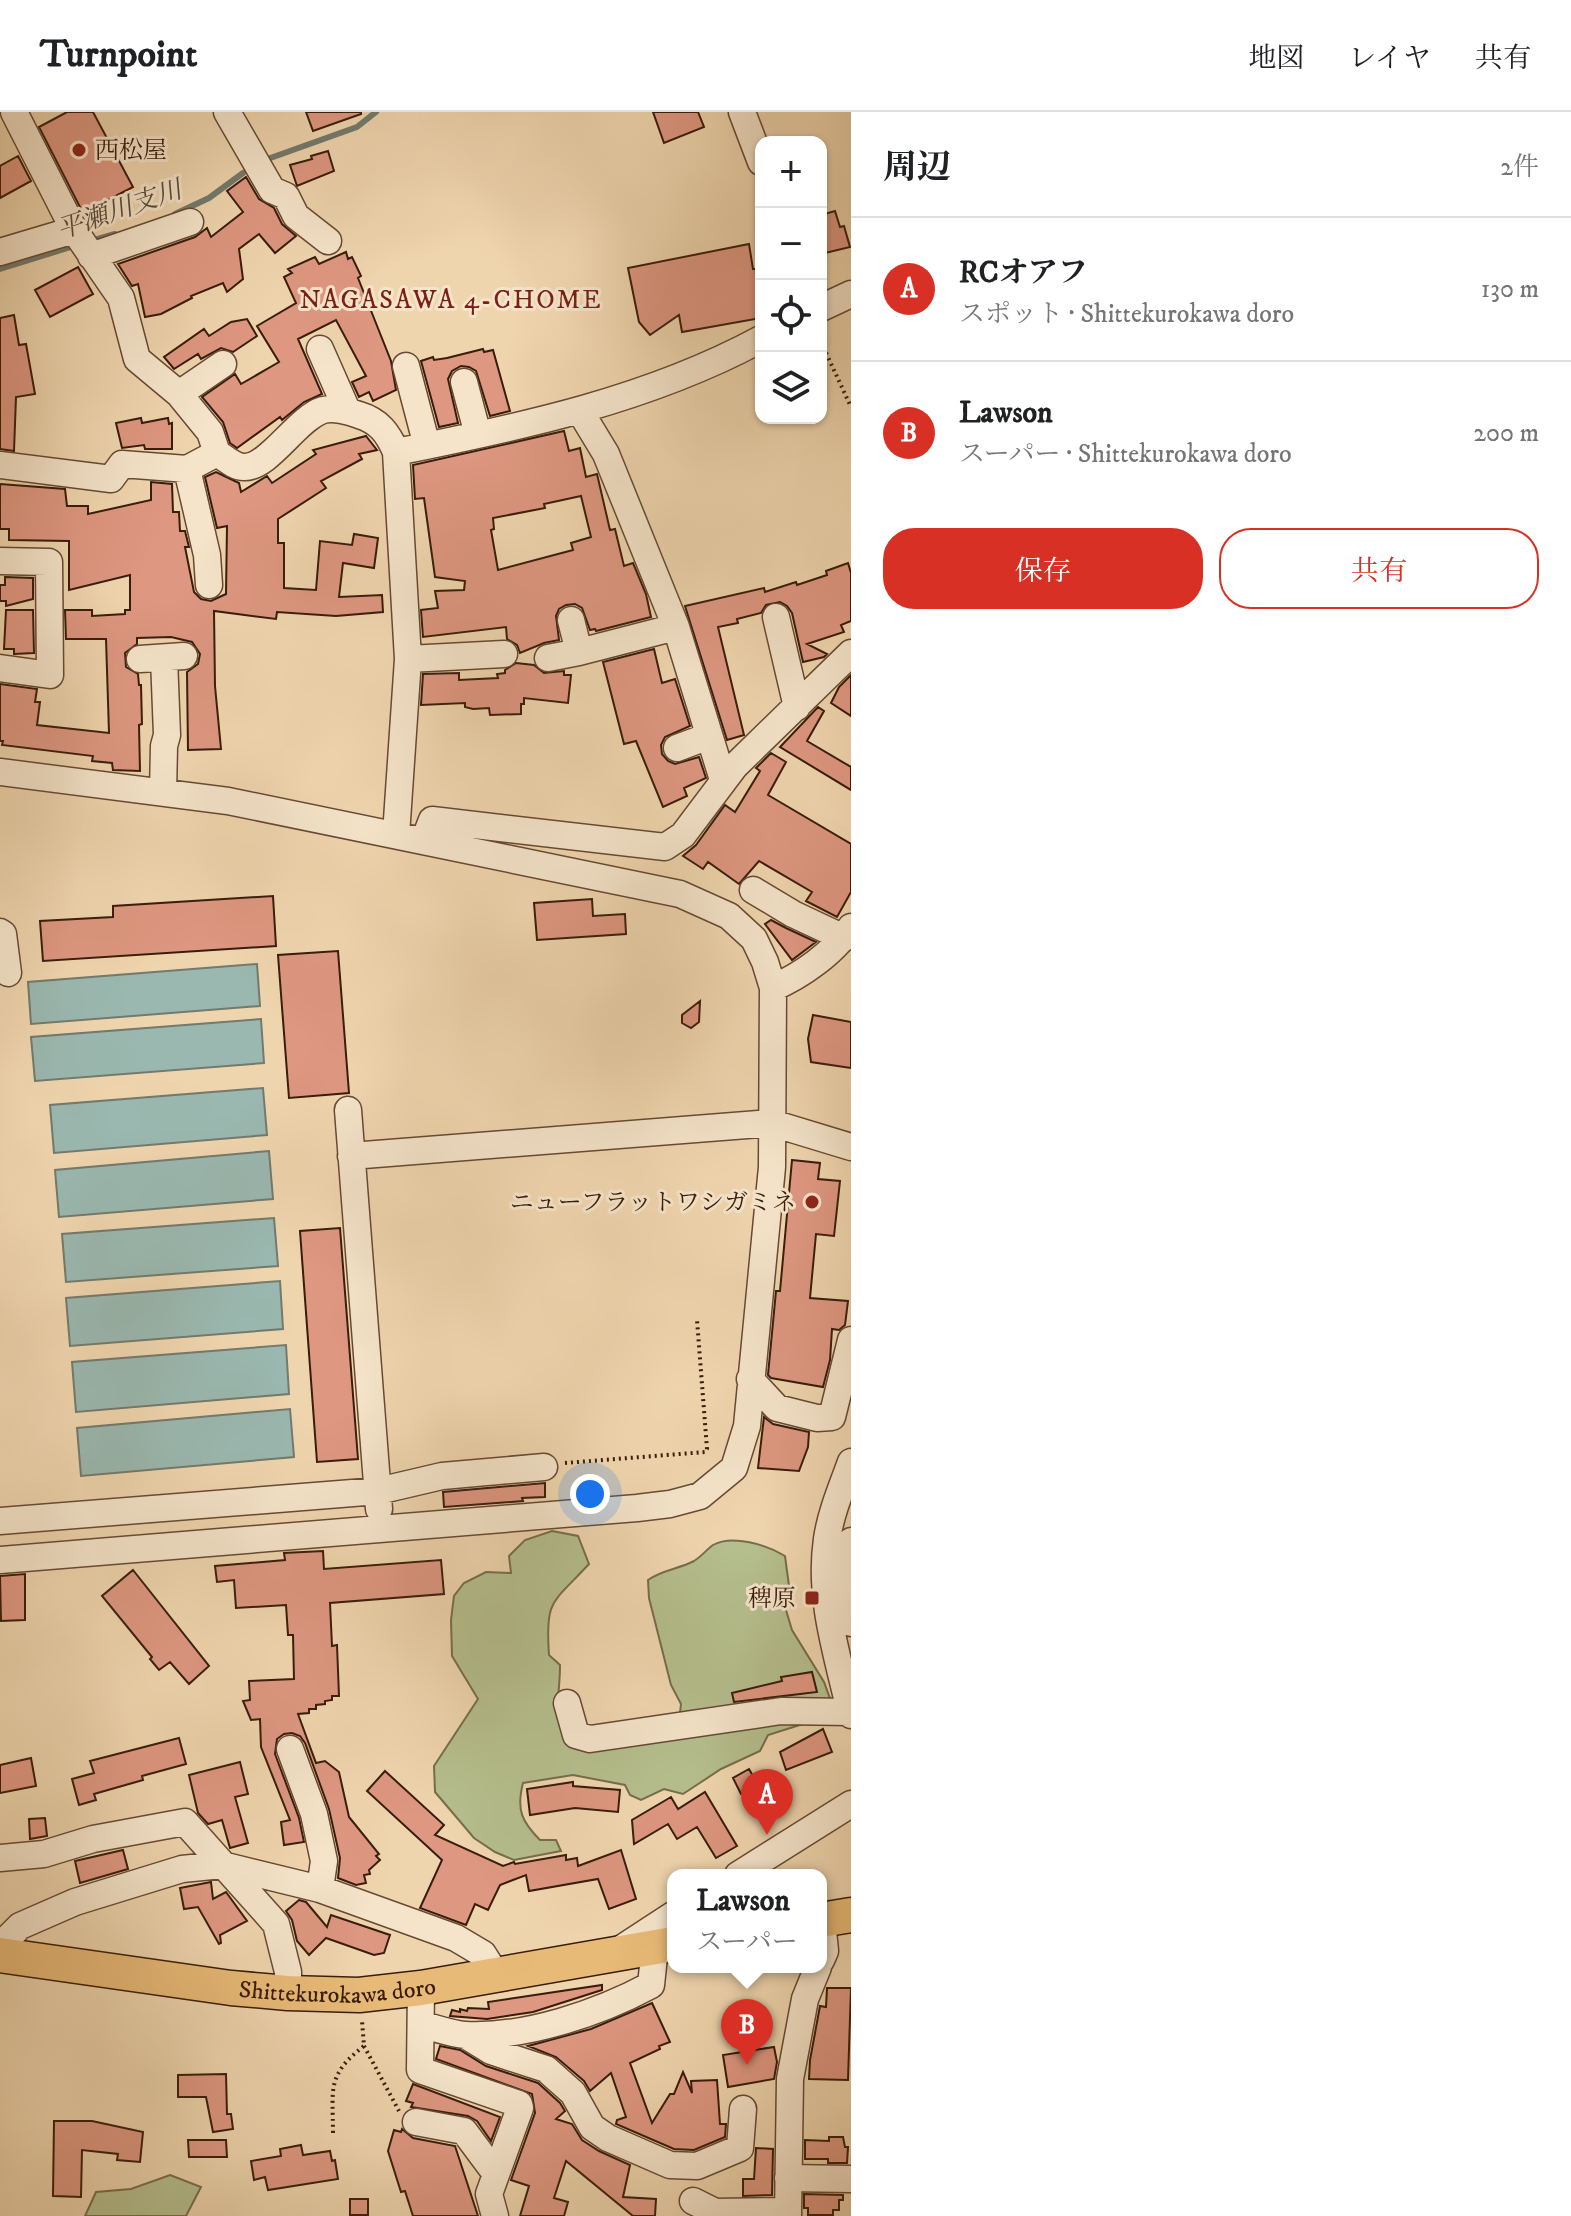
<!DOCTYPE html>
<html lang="ja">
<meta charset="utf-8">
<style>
:root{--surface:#fff;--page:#f6f6f6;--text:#202124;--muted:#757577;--line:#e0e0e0;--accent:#d93025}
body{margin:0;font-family:"IM FELL DW Pica","Noto Serif JP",serif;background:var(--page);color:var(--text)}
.controls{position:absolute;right:24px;top:24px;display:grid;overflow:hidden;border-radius:16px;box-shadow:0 2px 6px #0004}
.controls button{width:72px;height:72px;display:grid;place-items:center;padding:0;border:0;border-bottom:2px solid var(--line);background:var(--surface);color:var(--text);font:40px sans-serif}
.you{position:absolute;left:590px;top:1382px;width:28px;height:28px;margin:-20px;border:6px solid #fff;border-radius:50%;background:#1a73e8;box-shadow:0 0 0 12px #1a73e833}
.badge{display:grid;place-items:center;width:52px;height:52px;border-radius:50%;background:var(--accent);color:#fff;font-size:26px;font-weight:700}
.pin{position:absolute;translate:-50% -66px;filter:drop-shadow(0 2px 4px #0008)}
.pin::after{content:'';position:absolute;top:42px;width:28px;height:24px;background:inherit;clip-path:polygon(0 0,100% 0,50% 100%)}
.popup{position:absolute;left:667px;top:1757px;width:160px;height:104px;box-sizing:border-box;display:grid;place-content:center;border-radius:16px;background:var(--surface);filter:drop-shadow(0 2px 6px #0005);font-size:26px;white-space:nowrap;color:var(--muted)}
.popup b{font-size:30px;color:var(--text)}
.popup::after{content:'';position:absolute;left:50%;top:100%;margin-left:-16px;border:16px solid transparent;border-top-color:var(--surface)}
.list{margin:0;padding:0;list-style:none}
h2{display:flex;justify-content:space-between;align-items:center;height:104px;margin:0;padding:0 32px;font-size:34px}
h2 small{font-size:26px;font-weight:400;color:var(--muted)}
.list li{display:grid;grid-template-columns:52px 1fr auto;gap:24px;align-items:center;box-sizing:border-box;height:144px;padding:0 32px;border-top:2px solid var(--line)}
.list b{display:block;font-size:30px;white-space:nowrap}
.list p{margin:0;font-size:26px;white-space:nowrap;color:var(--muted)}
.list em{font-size:26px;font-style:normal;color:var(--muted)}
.actions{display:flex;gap:16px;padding:24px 32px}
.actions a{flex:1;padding:18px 0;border:2px solid var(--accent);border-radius:32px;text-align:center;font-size:28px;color:var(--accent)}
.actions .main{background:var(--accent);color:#fff}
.icon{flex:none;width:44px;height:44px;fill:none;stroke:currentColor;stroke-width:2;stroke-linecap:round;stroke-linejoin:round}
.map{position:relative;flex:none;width:851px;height:2104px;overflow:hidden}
header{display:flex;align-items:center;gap:48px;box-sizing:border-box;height:112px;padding:0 40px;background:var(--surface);border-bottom:2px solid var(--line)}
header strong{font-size:38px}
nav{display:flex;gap:44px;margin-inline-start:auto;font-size:28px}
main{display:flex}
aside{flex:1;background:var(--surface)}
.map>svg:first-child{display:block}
.green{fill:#b5be8d;stroke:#776d4c;stroke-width:2}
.water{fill:#9ab8b0;stroke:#737a6e;stroke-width:2}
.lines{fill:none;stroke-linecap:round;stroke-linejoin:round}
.stream{stroke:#737a6e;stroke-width:6}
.building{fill:#de9781;stroke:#391c0a;stroke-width:2;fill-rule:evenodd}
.minor-casing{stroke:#664a33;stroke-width:29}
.major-casing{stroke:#391c0a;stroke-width:37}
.path{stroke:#391c0a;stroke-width:4;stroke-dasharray:2 4;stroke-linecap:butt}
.minor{stroke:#f5e4ca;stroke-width:26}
.major{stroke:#e8ba77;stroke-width:34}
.poi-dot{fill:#8f2418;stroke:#f5e4ca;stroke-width:3}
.labels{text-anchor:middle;stroke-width:6;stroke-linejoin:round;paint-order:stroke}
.poi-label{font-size:24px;fill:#391c0a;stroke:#f5e4ca;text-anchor:end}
.street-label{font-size:24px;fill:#391c0a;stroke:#f5e4ca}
.water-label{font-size:26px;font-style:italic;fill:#564b3c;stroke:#f5e4ca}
.neighbourhood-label{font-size:26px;letter-spacing:2px;fill:#7a1f14;stroke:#f5e4ca}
</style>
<header>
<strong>Turnpoint</strong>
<nav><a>地図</a><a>レイヤ</a><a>共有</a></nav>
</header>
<main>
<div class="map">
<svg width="851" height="2104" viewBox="0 0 851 2104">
<rect width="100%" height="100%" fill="#efd5ae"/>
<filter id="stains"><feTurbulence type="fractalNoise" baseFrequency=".0025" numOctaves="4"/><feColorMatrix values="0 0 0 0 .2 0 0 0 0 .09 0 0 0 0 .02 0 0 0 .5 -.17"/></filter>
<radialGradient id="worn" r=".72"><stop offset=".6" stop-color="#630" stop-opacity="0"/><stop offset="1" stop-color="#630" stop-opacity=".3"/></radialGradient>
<path class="green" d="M552,1419l26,5 11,28c-37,40 -44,35 -40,91l11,10c0,37 -9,37 13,73l106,-17 2,-17 -10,-19 -22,-87 -1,-18c14,-10 31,-11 46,-19 7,-4 12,-11 19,-16 19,-11 54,0 72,11l5,37 -4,17 6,20 32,52 8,22 -26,19 -38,12 -8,16 -39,18 -38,25 -19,-5 -23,11 -11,-5 -5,-10 -52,-10 -50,8c-7,27 -1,39 17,57h16l5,11 -47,9 -19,-8 -21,-14 -39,-46 -1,-26 44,-67 -26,-43 -1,-36 3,-24 10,-13 22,-11 25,1 -2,-17 16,-16z
M170,2063l31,12 -15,29h-101l11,-24 35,-3z"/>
<path class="water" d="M257,852l3,42 -229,18 -3,-42z
M261,907l3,44 -229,18 -4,-44z
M263,976l4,47 -213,18 -4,-48z
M269,1039l4,48 -214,18 -4,-47z
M274,1106l4,48 -212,16 -4,-48z
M280,1169l3,48 -213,17 -4,-48z
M286,1233l3,49 -213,18 -4,-50z
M290,1297l4,48 -213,19 -4,-48z"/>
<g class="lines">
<path class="stream" d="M262,49l95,-34 19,-15
M175,102l34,-16 34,-25
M91,129l24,-7
M0,157l77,-24"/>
</g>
<path class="building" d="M67,0h26l40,75 -50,26 -44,-86z
M306,0h55v2l-48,17z
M653,0h45l6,15 -40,16z
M328,39l6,20 -37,15 -7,-21 22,-6 -1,-3z
M18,44l13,25 -31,17v-32z
M246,65l13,22 15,9 8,16 14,12 -21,17 -16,-19 -20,15 4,30 -16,13 -4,-9 -32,13 1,2 -31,16 -16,3 -7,-33 -6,2 -14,-22 77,-27 12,-9 4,9 32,-25 -16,-21z
M835,99l5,16 4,-1 6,21 -29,7v-39z
M749,132l4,25h4l4,18v31l-79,14 -3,-17 -29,20 -11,-13 -11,-54z
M346,140l2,7 4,-2 9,19 -3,2 33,83 5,29 -23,11 -4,-9 -10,5 -7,-15 14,-6 -30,-56 -38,19 24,55 -18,8 -22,18 -2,-3 -43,31 -7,-5 -7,-21 -21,-25 33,-23 6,10 38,-22 -22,-36 39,-23 -12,-26 8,-4 -4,-4 27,-12 4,7z
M78,155l15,27 -43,23 -15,-27z
M14,203l5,30 7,-1 9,50 -19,3 -2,54 -14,-2v-131z
M247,207l10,17 -24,16 -12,-4 -20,11 -3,-5 -24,15 -10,-12 40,-28 5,7 22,-14z
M483,237l1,3 9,-2 17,61 -20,5 -14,-45 -7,-4 -8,-1 -9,5 -4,8 10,44 -19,4 -18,-66 12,-4 1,3 13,-2z
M141,306l1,5 26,-5 1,6 3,-1v26h-27l-1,-4 -22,3 -6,-25z
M564,319l5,20 11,-3 6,29 11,-3 13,56 5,-1 9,37 9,-3 13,31 5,23 -55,14 -1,-2 -5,1 -8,-22 -7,-4 -9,1 -7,4 -3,7 3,24 -15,3 -24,10 -3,-8 -10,-6 -1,-12 -83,10 -2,-27 17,-2 -3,-17 29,-1 1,-9 -30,-4 -11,-79 -9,1 -2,-34zM581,384l10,41 -20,6 2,7 -75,20 -7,-40 3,-1 -1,-11 52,-10 -1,-4z
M366,324l11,14 -18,4 3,5 -41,22 5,7 -48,31v24h6v45l32,2 4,-49 32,4 2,-11 24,4 -4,30 -31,-5 -4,34 43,-2 1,17 -47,4 -59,-4 -1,7 -62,-8 1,75 6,63 -33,1 -1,-78 11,-8 2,-10 -8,-12 -21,-5 -34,1v6l-12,9 1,14 12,7 1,11h2l1,39 -3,1 1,46 -27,-1 -1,-7 -20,-2 1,-5 -91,-11 1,-4h-3v-57l37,5 -2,13h5l-3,23 72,8 -3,-94h-40l-1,-29h27v6l33,-2v-4h5v-35l-61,15v-49l-60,-1v-11h-9v-45l65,5 2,17h21v8l63,-14v-18l21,2 1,28h6l1,19h5l4,16h-4l9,45 7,7 10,2 15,-7 1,-68 -10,2 -12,-51 11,-5 23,11 2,9 26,-16 5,7 44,-29 -3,-4z
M848,451l3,10v48l-10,4 3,7 -37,12 20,10 -3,3 -21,5 -11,-49 -5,-7 -7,-4 -14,3 -5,8 -24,6 1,4 -20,4 26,108 -17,5 -42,-134 79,-18 1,4 31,-10 1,3 30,-10 -1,-4z
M5,465l28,1v21l-27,7v-5h-6v-16h5z
M6,498h27l1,43 -20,1v-5h-10z
M654,537l8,34 13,-4 15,47 -25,11 -4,8 1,9 6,7 7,3 24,-7 7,21 -22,10 3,8 -24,11 -27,-66 -12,3 -21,-82z
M516,551l18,2 10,8 20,-2v4h7l-3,28 -44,-5v6h-3v10l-31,1 -1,-7 -16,1 -8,-2v-4l-44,2 2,-31 36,-1v7l39,-2 -1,-4 8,-1v-3z
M851,563v41l-20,-13 8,-16z
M818,595l6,4 -17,30 44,26v23l-71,-43z
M771,641l15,9 -18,33 83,49v48l-14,25 -31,-16 6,-9 -53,-31 -20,23 -31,-22 -5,7 -20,-13 13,-11 29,-40 10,7 25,-41 -4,-3z
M273,784l3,50 -233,15 -3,-40 73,-4v-11z
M592,787l1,17 32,-2 1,20 -89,6 -3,-37z
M771,808l15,8 30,14 -24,18 -27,-36z
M338,839l11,142 -60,5 -11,-143z
M700,889l-1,21 -8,6 -9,-5v-8z
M813,903l38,7v46l-40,-6 -3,-23z
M792,1048l28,3 -2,16 22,2 -6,55 -18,-2 -6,64 38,3 -3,24 -6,5 -7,-1 -2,31 -7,27 -52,-9 -3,-3 8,-84h4z
M340,1116l18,231 -41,3 -17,-231z
M764,1305l9,7 36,8 -1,15 -9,24 -41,-3z
M545,1371v14l-23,1 1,3 -79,6 -1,-15z
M323,1439l1,18 117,-9 3,34 -114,9 2,43 5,-1 2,51h-7v4l-7,1v3l-9,1v4h-7v4l-11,1 18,49 9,-2 14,11 10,45 30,37 -3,2 4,4 -11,10 1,4 -6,1 2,8 -10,2 -18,-7 2,-20 -11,-49 -24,-66 -5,-7 -8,-3 -8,1 -7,5 -2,15 24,64 5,24 -20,3 -3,-23 9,-2 -29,-73 -1,-28 -9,1 -8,-19 7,-1 -1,-19 45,-2 -1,-44h-5l-2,-30 -50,3 -2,-28 -17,2 -2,-16 70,-6 -1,-7z
M133,1458l76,96 -20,18 -19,-22 -11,8 -9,-11 2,-2 -50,-61z
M25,1462v46l-24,1 -1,-45z
M812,1560l5,20 -83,10 -2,-9 50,-12 -1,-4z
M823,1617l9,23 -46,18 -6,-18z
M179,1626l7,26 -44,12 1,4 -49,14 2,6 -17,5 -7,-26 22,-6 -4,-12z
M31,1646l5,28 -36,7v-28z
M240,1650l8,32 -13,3 13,46 -18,5 -8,-28 -14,4 -10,-11 -9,-38z
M749,1657l9,16 -17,9 -8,-16z
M385,1659l59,54 -9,10 68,31 11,-4 1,2 51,-9v5l11,-2 1,8 43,-16 15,49 -27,10 -11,-30 -69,12 -3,-16 -26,10 -12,25 -13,-6 -9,21 -46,-17 22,-48 -75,-69z
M573,1670v4l47,4 -2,22 -43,-4 -45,7 -3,-26z
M705,1680l32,54 -21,12 -19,-31 -20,12 -9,-15 -34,20 -2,-24 39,-23 7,12z
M45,1706l2,18 -17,3 -1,-20z
M123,1738l5,19 -48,14 -5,-22z
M211,1770l2,17 13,-7 21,29 -27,14 1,8 -2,1 -21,-37 -14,2 -4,-21z
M299,1788l7,2 21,25 4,-12 59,20 -6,18 -10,2 -48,-17 -17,17 -12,-14 -5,-21 -6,-9z
M602,1873v5l-69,22 -46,7 -37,-3 2,-6 8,2v-3l7,2 1,-3 21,1 -1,-7z
M827,1876h24l-3,92 -39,-1 1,-19 10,-54 6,1z
M652,1891l18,39 -11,4 1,3 -30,14 22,60 18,-29h4l9,-22 9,21 -1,-12 26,-1 3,44h6l-1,13 -31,13 -20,-1 -58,-25 1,-4 9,-3 -15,-44 -21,18 -6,-10 -28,-24 -28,-11 63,-17z
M440,1934l20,4 26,16 52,17 22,20 5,8 -9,8 16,5 10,16 17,11 31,14 -7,32 33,2 -1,17h-22l-67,-55 -12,37 14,4 -4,14h-44l9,-30 -18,-6 24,-67 -3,-19 -96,-35z
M774,1935l3,15 -3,17 -46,8 -5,-32z
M226,1962l1,40h4l2,15 -20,3 -7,-35h-28v-22z
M413,1972l87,33 -9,24 -14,-20 -9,-5 -57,-9 2,-4 -7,-2z
M54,2009h38l51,11 -3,30 -23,-2 1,-6 -36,-4 -1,47 -28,-1z
M402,2017l11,9 42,8 23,70h-65l-8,-25 -4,1 -13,-41 6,-21 7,2z
M829,2025h14l2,10h3l-1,16h-19v-4h-23v-19l24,1z
M188,2028h38l1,17h-38z
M301,2033l2,10 27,-4 2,10 3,-1 3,19 -70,11 -3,-13 -11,3 -3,-19 30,-5 -1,-7z
M756,2036l17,1 -1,46 -29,1v-17h11z
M804,2082l39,1v5h-4v10h-6v5h-25v-7h-4z
M350,2087h18v16h-18z"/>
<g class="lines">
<defs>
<path id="minor" d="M14,0l60,118 47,68 16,61 42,35 31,38 7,21
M227,0l45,78 14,6 10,20 32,25
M742,0l19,50
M0,140l74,-22
M91,144l99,-34
M821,196l30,-14
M320,237l27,61
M406,254l21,80
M464,270l14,53
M179,282l44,-30
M580,299l26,43 70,173 47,153
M396,340c125,-25 252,-52 365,-113
M0,353l111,14 11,-15 65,5 30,-16c8,5 17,14 27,14 25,1 53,-49 79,-57 10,-3 26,1 36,5 20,6 29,18 37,37l12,207 -12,176
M187,357l20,86 2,30
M0,449l49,1 1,113 -50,-7
M776,505l21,90
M571,508l8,32
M548,546l31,-6 97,-25
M140,547l44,-3
M408,547l96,-5
M677,636l32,-12
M0,660l228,29 452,93 49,22 25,23 11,23 8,26 -1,179 -25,259 -13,42 -34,28 -30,8 -33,4 -637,52
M163,680l1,-46 3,-11 -3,-77
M424,729l8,-21 233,27 18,-12 52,-69 116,-113
M753,778l40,24 51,24
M0,820l3,2 5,39
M773,876c29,-13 59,-34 78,-61
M348,998l31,399
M351,1044l421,-33 79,24
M750,1267l27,29 40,10 15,-1 19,-77
M851,1350c-9,25 -20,50 -24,77 -9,60 11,118 24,176
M0,1409l378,-30 64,-15 102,-9
M851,1429l-4,30 4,52
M567,1591l9,32 14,4 191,-28 69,1
M290,1637l24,65 10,47 -4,28
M0,1746l44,-4 49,-15 92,-17 91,102 12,48v21
M738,1763l113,-71
M0,1834l20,-20 55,-24 107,-33 40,-4 98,24 136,49 27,16 12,19
M624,1835l49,-32
M821,1848l4,-9 -3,-31
M421,1876l-1,82 99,34 1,4 -31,86 6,22
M422,1913c14,3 29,9 43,10 60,3 134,-22 186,-50l4,-38
M465,1923l26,16 55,18 27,24 19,34 16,11 62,27 27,1 43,-18 3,-39
M416,2010l48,9 32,43
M788,2066l63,1
M693,2089l22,11 72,-1
M788,2104l2,-137 15,-80 13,-32"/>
<g id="major">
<path d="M821,1808l30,-5"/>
<path id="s1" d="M0,1843l231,33 57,5 71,2 62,-7 252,-44"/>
</g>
</defs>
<use href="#minor" class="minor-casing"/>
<use href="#major" class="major-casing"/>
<path class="path" d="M821,230l30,65
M565,1351l140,-11 2,-3 -10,-129
M364,1934l35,65
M333,2021c0,-43 -7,-58 31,-87l-2,-25"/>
<use href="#minor" class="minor"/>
<use href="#major" class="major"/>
</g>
<g class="poi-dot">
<circle cx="79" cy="38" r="8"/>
<circle cx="812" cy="1090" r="8"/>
<rect x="804" y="1478" width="16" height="16" rx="4"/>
</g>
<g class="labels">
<g class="poi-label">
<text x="95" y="46" text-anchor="start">西松屋</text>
<text x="796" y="1098">ニューフラットワシガミネ</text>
<text x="796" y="1494">稗原</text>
</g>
<g class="street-label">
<text dy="8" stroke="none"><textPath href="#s1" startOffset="340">Shittekurokawa doro</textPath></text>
</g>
<g class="water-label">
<text transform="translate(119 97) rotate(-19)" y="9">平瀬川支川</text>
</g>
<g class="neighbourhood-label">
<text x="451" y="196">NAGASAWA 4-CHOME</text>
</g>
</g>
<rect width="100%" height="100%" filter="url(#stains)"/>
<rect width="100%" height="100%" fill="url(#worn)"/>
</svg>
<div class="controls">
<button>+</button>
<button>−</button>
<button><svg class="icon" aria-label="locate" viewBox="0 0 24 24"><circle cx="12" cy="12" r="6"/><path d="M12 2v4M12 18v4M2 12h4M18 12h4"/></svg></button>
<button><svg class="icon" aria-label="layers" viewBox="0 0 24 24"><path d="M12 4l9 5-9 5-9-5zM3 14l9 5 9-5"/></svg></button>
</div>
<div class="you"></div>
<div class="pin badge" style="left:767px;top:1723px">A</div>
<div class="pin badge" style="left:747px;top:1953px">B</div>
<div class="popup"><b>Lawson</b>スーパー</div>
</div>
<aside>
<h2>周辺<small>2件</small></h2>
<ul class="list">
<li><span class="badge">A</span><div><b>RCオアフ</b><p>スポット · Shittekurokawa doro</p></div><em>130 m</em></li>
<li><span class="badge">B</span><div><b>Lawson</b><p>スーパー · Shittekurokawa doro</p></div><em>200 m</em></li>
</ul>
<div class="actions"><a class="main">保存</a><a>共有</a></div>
</aside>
</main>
